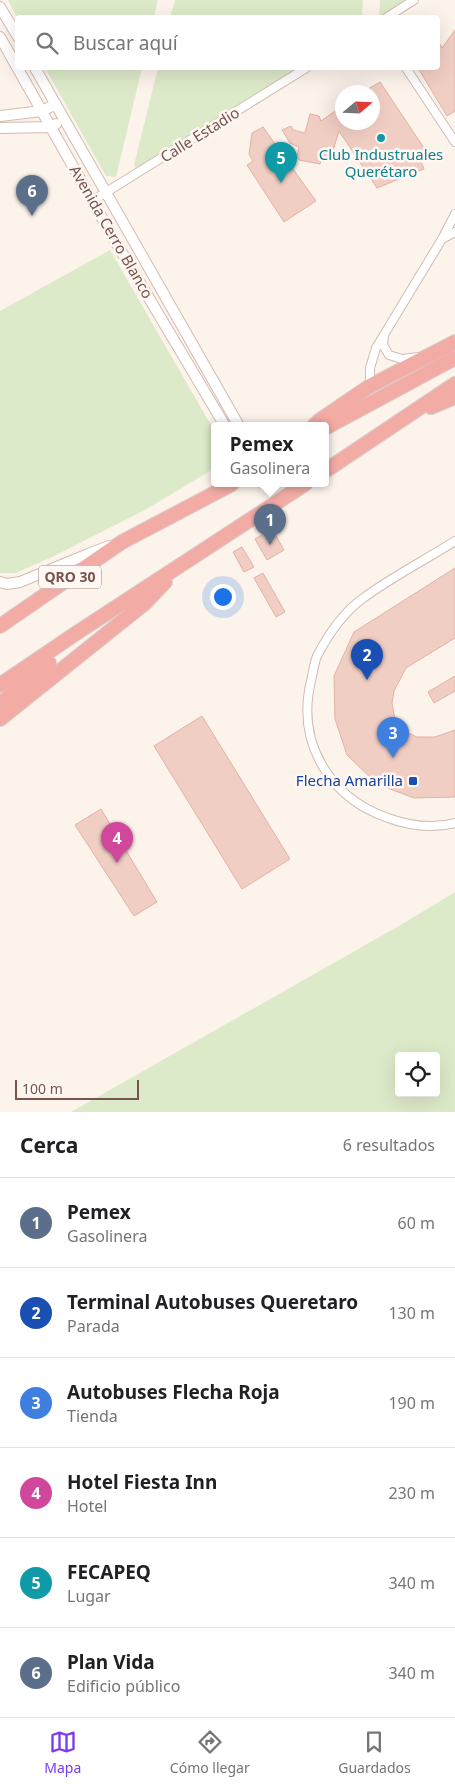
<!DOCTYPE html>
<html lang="es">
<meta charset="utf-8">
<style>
:root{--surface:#fff;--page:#f6f6f6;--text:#202124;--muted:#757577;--line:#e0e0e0;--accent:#7c3aed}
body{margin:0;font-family:"Noto Sans",sans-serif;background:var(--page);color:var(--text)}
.controls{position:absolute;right:15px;bottom:15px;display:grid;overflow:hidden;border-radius:5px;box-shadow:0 5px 20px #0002}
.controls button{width:45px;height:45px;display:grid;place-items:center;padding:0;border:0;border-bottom:1px solid var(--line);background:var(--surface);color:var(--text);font:25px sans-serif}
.compass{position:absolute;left:335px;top:85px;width:45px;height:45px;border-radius:50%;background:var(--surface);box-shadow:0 5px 20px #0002;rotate:71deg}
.scale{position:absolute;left:15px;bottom:12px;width:124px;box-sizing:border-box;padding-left:5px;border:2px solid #77554e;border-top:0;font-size:14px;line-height:18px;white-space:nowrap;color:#77554e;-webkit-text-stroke:4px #fef7f2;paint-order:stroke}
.you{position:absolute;left:222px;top:596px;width:18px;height:18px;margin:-12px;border:4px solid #fff;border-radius:50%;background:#1a73e8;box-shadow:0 0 0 8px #1a73e833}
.badge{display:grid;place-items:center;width:32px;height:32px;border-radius:50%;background:var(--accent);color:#fff;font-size:16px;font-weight:700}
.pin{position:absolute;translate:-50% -41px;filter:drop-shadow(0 1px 2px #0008)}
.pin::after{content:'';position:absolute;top:26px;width:18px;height:15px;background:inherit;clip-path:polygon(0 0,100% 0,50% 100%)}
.popup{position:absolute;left:211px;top:422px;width:118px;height:65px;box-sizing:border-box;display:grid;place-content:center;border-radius:5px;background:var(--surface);filter:drop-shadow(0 1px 4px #0005);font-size:16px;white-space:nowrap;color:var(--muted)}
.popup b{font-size:19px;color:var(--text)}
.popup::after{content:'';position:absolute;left:50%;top:100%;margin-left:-10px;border:10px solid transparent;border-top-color:var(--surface)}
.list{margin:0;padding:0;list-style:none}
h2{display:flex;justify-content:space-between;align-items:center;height:65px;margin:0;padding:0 20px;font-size:21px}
h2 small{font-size:16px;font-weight:400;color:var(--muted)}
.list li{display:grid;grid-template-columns:32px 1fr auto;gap:15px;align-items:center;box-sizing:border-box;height:90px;padding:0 20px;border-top:1px solid var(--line)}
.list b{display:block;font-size:19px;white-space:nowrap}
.list p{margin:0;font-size:16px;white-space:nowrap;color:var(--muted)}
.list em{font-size:16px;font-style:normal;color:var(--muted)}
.icon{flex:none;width:28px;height:28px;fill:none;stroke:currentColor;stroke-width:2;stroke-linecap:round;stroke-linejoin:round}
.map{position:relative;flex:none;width:455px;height:1112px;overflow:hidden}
.search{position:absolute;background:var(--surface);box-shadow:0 5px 20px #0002;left:15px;right:15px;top:15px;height:55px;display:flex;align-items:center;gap:12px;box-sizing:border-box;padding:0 18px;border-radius:5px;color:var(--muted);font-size:19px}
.sheet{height:605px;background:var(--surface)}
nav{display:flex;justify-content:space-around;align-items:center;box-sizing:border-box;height:70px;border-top:1px solid var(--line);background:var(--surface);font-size:14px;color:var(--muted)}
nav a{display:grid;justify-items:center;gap:2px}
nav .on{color:var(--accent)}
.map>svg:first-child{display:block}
.green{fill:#ddeac9;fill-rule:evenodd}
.building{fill:#f1cec4;stroke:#e3b1a5}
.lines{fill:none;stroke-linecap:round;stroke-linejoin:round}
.street-casing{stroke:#d1bbb3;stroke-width:10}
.secondary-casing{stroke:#d4bab0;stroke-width:12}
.highway-casing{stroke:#d9cfcd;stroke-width:16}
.street{stroke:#fff;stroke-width:8}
.secondary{stroke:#fff;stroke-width:10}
.highway{stroke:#f3aca5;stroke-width:14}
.culture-dot{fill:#0f9aa8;stroke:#fef7f2;stroke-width:2}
.transit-dot{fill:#1a4fb4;stroke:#fef7f2;stroke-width:2}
.labels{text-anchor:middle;stroke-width:5;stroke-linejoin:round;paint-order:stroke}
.shield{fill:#fef7f2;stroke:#a0867f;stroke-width:1}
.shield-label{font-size:14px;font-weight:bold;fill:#77554e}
.street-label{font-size:15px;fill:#77554e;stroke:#fef7f2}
.culture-label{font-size:15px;fill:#0d838f;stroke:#fef7f2}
.transit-label{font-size:15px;fill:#164399;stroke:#fef7f2;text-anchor:end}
</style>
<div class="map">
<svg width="455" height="1112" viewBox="0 0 455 1112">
<rect width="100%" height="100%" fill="#fcf3eb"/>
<path class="green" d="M8,0h150l-4,17 -137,1z
M175,0h188l-1,17h-192z
M380,0h30l-27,17 -4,1z
M45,68h97l-26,109 -10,-1z
M158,68h144l-161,100 -5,1 -2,-4z
M110,250l105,182v36l-70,42 -91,46 -38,17h-16v-262z
M455,892v220h-384l333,-189zM399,1056h37v37h-37z"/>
<path class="building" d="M455,30v81l-8,5 -29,-48h20v-27l4,7z
M380,82l48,72 -8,5 4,10 -47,19 -38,-57 -8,26 -8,-1 -3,8 -21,-4 -2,-3 2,-10 -9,-4 -8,-13 9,-4 2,4 12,3 5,-19 9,2 2,5 21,-15v16h30v-30h-9z
M263,127l53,74 -32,21 -37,-57 6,-4 -4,-7 3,-21z
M272,529l12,21 -17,10 -12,-21z
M242,547l12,20 -10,5 -11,-20z
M455,568v70l-49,30 -12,23 -2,12 3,17 9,11 13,6h18l20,-7v67l-41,1 -37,-14 -30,-29 -12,-36 -1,-43 20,-44z
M263,573l22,39 -9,5 -22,-39z
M455,676v15l-21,12 -6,-11z
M202,716l88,143 -48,30 -88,-143z
M101,809l56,93 -23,14 -59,-91z"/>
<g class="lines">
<defs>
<path id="street" d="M386,18l28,-18
M406,68l49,74
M92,201l214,-133
M442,239l13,-7
M384,336l-1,9 6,10 13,4 17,-2
M370,386v-18l6,-20 66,-109 13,-25
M455,541c-30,19 -65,37 -93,58 -19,14 -34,36 -45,57 -3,7 -4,17 -6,25 -15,62 19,117 77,137 22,8 44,11 67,5"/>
<path id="secondary" d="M0,7l18,30
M0,37l115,204 110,185
M35,68l204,358
M0,116l42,-5 14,-7
M0,128l51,-1 5,-3
M0,582l7,2 13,-2 68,-28 21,-8"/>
<path id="highway" d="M431,407l24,-10
M314,426l6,-6 50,-34 85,-44
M325,428l130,-70
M325,471l130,-87
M0,626l122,-84 110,-58
M0,685l75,-51 230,-150
M0,704l49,-41
M0,719l145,-116 20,-21"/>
</defs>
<use href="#street" class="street-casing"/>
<use href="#secondary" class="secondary-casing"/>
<use href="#highway" class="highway-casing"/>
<use href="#street" class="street"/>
<use href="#secondary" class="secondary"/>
<use href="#highway" class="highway"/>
</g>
<circle class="culture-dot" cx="381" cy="138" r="5"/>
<rect class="transit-dot" x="408" y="776" width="10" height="10" rx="2.5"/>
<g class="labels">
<rect class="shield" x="39" y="565.5" width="62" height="23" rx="4"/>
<g class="shield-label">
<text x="70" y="582">QRO 30</text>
</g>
<g class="street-label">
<text transform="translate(200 135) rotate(-32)" y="5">Calle Estadio</text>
<text transform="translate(111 232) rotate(60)" y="5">Avenida Cerro Blanco</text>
</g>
<g class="culture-label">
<text x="381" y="160">Club Industruales<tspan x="381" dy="17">Querétaro</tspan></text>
</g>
<g class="transit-label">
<text x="403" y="786">Flecha Amarilla</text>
</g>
</g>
</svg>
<div class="controls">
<button><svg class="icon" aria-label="locate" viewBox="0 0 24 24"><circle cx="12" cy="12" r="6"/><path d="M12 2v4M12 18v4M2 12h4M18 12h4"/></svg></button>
</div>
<svg class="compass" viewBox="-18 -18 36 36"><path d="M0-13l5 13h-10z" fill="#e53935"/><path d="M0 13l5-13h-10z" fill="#757577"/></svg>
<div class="scale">100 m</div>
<div class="you"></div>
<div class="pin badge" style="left:270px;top:545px;background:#5c6f8a">1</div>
<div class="popup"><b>Pemex</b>Gasolinera</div>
<div class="pin badge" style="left:367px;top:680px;background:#1a4fb4">2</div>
<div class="pin badge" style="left:393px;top:758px;background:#3f7fe0">3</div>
<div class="pin badge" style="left:117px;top:863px;background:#d1479c">4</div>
<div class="pin badge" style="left:281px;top:183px;background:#0f9aa8">5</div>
<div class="pin badge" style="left:32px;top:216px;background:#5c6f8a">6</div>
<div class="search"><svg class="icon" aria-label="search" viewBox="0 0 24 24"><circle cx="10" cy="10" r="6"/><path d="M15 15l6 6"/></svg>Buscar aquí</div>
</div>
<section class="sheet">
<h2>Cerca<small>6 resultados</small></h2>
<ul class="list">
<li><span class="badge" style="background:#5c6f8a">1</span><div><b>Pemex</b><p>Gasolinera</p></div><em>60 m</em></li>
<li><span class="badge" style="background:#1a4fb4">2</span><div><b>Terminal Autobuses Queretaro</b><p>Parada</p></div><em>130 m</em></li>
<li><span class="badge" style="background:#3f7fe0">3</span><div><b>Autobuses Flecha Roja</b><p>Tienda</p></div><em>190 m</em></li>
<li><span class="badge" style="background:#d1479c">4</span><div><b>Hotel Fiesta Inn</b><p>Hotel</p></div><em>230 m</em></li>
<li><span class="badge" style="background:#0f9aa8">5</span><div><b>FECAPEQ</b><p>Lugar</p></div><em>340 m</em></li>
<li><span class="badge" style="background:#5c6f8a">6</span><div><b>Plan Vida</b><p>Edificio público</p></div><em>340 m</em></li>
</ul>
</section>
<nav>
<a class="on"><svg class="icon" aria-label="map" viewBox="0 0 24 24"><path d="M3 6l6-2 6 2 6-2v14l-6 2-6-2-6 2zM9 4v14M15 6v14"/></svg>Mapa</a>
<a><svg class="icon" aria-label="directions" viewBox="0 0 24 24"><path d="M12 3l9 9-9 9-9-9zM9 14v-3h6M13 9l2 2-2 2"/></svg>Cómo llegar</a>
<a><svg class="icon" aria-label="saved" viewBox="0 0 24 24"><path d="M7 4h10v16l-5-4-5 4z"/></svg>Guardados</a>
</nav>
